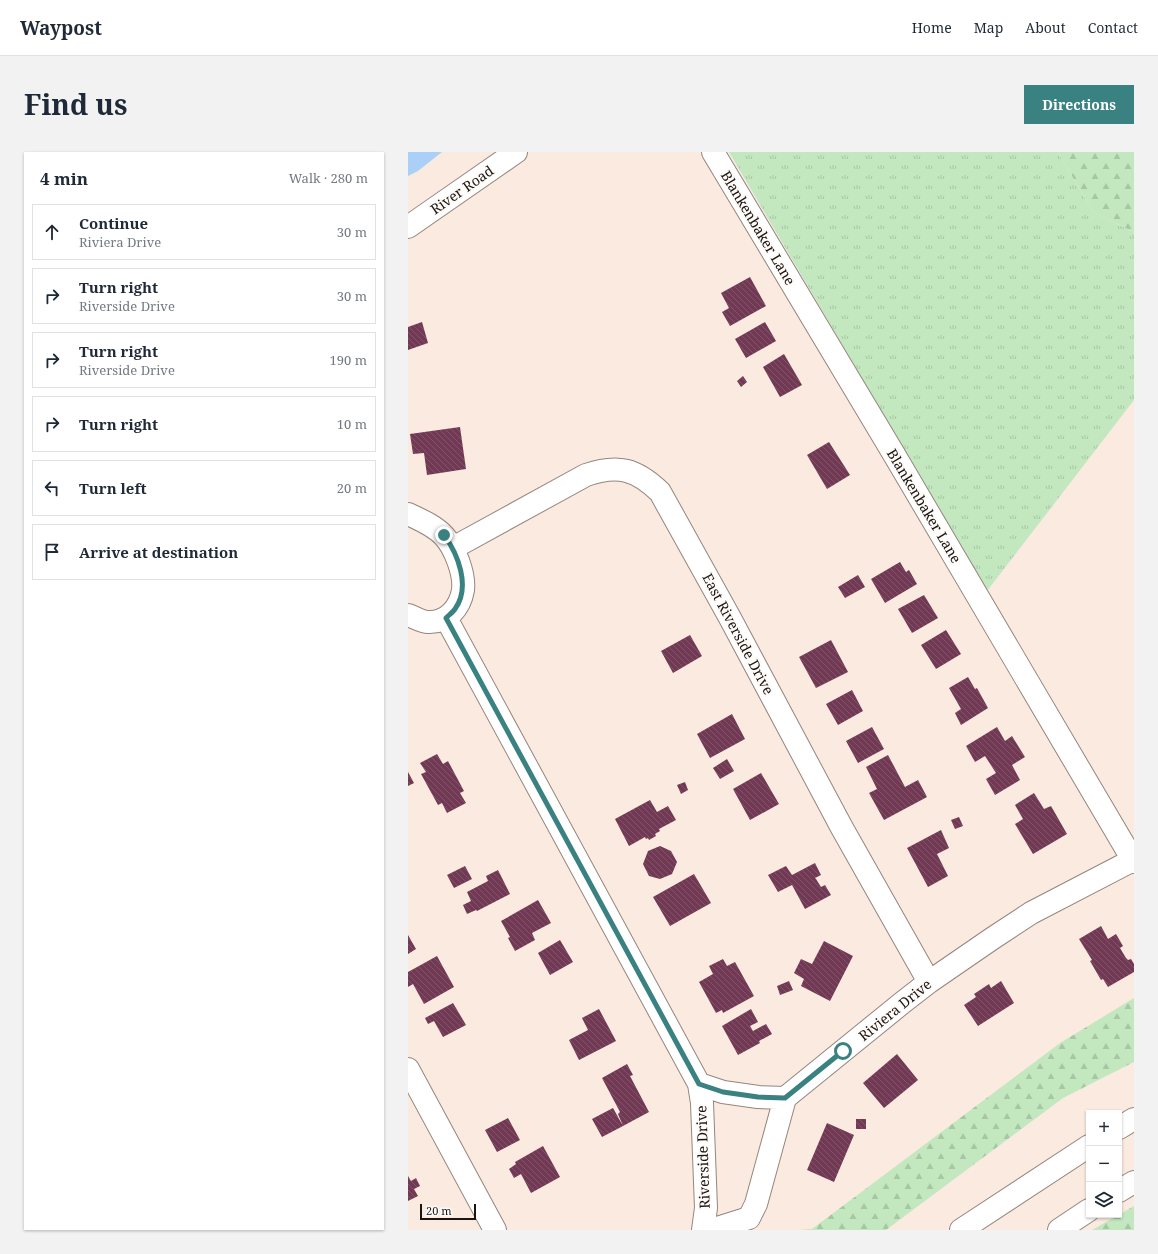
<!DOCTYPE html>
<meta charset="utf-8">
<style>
:root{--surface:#fff;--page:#f2f2f3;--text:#1f2937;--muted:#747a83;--line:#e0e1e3;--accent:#3a8282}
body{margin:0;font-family:"Noto Serif",serif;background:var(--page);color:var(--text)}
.controls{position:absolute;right:12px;bottom:12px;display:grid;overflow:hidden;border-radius:0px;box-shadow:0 1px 3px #0004}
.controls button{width:36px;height:36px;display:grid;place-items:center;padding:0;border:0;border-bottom:1px solid var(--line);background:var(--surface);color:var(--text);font:20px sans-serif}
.scale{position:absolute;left:12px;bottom:10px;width:56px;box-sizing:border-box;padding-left:4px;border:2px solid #1b1512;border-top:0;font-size:11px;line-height:14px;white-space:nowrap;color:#1b1512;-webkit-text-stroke:3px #fdfaf8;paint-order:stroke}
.stop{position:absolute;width:12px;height:12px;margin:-9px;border:3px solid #3a8282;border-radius:50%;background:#fff}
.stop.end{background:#3a8282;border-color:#fff;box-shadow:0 1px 4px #0008}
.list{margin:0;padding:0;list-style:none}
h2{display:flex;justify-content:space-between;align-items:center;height:52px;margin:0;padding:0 16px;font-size:17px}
h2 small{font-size:13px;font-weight:400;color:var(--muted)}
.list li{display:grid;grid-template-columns:26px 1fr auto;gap:12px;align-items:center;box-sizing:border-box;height:56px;margin:0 8px 8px;padding:0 8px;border:1px solid var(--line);border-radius:0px}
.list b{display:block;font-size:15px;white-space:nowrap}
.list p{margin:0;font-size:13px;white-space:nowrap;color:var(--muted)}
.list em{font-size:13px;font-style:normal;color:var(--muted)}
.icon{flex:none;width:22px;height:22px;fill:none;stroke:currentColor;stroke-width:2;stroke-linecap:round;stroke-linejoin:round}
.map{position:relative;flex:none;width:726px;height:1078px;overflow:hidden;border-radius:0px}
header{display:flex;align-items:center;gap:24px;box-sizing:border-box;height:56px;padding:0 20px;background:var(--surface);border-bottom:1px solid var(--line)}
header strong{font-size:19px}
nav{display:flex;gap:22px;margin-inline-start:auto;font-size:14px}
.intro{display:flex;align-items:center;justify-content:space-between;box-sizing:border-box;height:96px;padding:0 24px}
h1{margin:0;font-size:28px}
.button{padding:10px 18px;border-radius:0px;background:var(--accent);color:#fff;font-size:14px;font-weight:700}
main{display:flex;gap:24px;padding:0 24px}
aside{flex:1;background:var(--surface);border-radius:0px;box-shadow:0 1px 3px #0004}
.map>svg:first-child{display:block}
.grass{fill:url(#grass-tufts)}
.forest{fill:url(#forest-firs)}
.water{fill:#aad0f7}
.building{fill:url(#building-back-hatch)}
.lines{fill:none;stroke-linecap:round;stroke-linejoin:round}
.minor-casing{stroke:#94867d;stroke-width:24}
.tertiary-casing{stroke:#94867d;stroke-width:24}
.motorway-casing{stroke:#94867d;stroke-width:24}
.minor{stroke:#fff;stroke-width:22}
.tertiary{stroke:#fff;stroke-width:22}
.motorway{stroke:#fff;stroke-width:22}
.route{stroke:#3a8282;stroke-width:5}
.labels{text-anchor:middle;stroke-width:4;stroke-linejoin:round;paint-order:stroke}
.street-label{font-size:14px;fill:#1b1512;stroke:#fdfaf8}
</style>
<header>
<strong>Waypost</strong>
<nav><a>Home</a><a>Map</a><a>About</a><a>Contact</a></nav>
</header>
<div class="intro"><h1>Find us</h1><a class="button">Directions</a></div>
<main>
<aside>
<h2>4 min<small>Walk · 280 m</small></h2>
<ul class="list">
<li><svg class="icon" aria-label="ahead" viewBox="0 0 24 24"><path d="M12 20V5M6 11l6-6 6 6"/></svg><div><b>Continue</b><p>Riviera Drive</p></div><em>30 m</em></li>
<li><svg class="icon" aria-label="right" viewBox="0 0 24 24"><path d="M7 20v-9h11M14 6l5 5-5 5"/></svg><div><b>Turn right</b><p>Riverside Drive</p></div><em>30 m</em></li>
<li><svg class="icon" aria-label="right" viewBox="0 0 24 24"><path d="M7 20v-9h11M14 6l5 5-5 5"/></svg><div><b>Turn right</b><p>Riverside Drive</p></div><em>190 m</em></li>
<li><svg class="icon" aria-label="right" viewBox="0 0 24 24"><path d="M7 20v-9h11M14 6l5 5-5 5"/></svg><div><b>Turn right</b></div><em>10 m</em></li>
<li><svg class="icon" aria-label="left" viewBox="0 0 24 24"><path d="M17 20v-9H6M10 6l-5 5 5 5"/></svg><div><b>Turn left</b></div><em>20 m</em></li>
<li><svg class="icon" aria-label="arrive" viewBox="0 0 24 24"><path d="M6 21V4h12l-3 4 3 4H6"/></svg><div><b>Arrive at destination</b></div></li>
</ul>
</aside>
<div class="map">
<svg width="726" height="1078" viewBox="0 0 726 1078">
<defs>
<pattern id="grass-tufts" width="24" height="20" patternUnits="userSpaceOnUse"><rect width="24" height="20" fill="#c3e8c0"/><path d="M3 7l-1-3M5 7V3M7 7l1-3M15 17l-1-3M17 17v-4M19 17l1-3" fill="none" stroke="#a7c6a4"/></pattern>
<pattern id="forest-firs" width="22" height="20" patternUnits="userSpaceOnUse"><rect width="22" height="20" fill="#c3e8c0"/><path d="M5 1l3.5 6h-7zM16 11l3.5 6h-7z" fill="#a7c6a4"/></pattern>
<pattern id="building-back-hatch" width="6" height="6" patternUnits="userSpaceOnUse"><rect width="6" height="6" fill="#713954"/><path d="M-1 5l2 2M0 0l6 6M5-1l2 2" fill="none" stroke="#805368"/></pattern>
</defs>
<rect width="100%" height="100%" fill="#faeae0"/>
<path class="grass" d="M321,0h329l35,60 41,20v168l-147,191z"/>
<path class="forest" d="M650,0h76v80l-41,-20z
M726,846v64l-71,36 -177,132h-87l13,-1 248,-186z
M726,1054v24h-42z"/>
<path class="water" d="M0,0h34l-24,19 -10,5z"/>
<path class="building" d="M342,125l16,29 -36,20 -8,-14 7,-4 -8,-15z
M14,170l6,21 -20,7v-23z
M357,170l11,19 -30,17 -11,-19z
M376,202l18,31 -22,12 -17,-30z
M335,224l4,6 -6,5 -4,-6z
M52,275l6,42 -39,6 -3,-22 -11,1 -3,-20z
M421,290l21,33 -23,14 -20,-34z
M492,410l6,10 3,-2 8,14 -32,19 -14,-24z
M450,423l7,12 -20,11 -7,-11z
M516,443l14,23 -26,15 -14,-24z
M538,478l15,24 -25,15 -15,-24z
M282,483l12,21 -29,17 -12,-22z
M423,488l17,32 -32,16 -17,-31z
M560,525l7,12 2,-1 11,20 -27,17 -6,-12 6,-4 -12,-21z
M444,538l11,21 -25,14 -12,-21z
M324,562l13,25 -35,19 -13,-24z
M464,575l12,22 -26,14 -12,-22z
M589,575l8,14 7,-5 13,21 -13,8 8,15 -25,15 -9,-16 10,-6 -11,-17 -10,6 -9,-16z
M29,602l6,10 5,-3 16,30 -4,2 6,10 -19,10 -5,-10 -4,2 -17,-31 5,-2 -6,-9z
M480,603l17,32 13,-7 9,17 -43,23 -15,-27 8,-4 -11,-22z
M319,607l7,12 -14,8 -7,-11z
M0,620l6,11 -6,3z
M353,621l18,31 -29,16 -17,-31z
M277,630l3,8 -7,4 -4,-9z
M626,641l10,16 7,-3 16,28 -34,20 -18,-30 8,-5 -8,-14z
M242,648l7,12 11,-6 8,14 -17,9 1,2 -5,3 1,2 -7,4 -1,-2 -2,1 -1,-2 -16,9 -14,-27z
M551,665l4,9 -8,3 -4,-9z
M533,678l8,18 -12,6 11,22 -20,11 -21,-39z
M252,694l11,5 6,11 -5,12 -12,5 -11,-3 -6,-12 5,-13z
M407,711l6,12 -6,3 1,1 5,8 4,-2 6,10 -26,14 -13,-24 -14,7 -10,-17 18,-9 6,9z
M57,714l7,13 -18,9 -7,-13z
M90,718l12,24 -33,17 -1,-1 -9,4 -4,-9 8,-4 -4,-9 21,-11 -2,-5z
M286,722l17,29 -41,23 -17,-29z
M130,748l13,23 -19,10 3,7 -20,11 -7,-13 2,-1 -9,-16z
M693,774l7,13 8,-5 7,12 -3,2 6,10 2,2 3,-1 3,5v8l-26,15 -5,-8 -2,1 -11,-19 2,-1 -13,-21z
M0,783l8,14 -8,5z
M152,788l13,22 -23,13 -12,-22z
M416,789l29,15 -23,45 -29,-15 3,-7 -10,-6 7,-14 11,5z
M29,804l17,31 -30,17 -11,-20 -5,3v-15z
M315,807l4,7 8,-4 19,34 -31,17 -1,-3 -6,3 -17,-31 14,-8 -4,-8z
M381,829l4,9 -13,5 -3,-9z
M593,829l13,22 -36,23 -14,-21 12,-8 -2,-3 15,-10 2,4z
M45,851l13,22 -23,12 -9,-16 -6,3 -3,-6z
M191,857l17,32 -37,19 -10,-20 19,-10 -6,-12z
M343,857l7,13 -8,4 3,5 13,-7 6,10 -13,7 1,2 -22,12 -16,-29z
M489,902l21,26 -34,28 -21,-25z
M219,912l6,11 -3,1 19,36 -26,14 -5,-12 2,-2 -18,-34z
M205,956l10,18 -21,11 -10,-18z
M100,966l12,22 -23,12 -12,-22z
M448,967h10v10h-10z
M419,971l27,12 -20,47 -27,-12z
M135,994l17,31 -29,16 -10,-19 -7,4 -5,-9 7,-5 -1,-2z
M0,1024l3,5 5,-3 4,8 -6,3 4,7 -10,5z"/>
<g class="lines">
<defs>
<path id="minor" d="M0,362c13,6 27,12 36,22 11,12 21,38 19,54 -3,18 -16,33 -35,32 -6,0 -14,-5 -20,-7
M45,396l133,-73c32,-11 50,-6 74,17l70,126 112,210 87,154
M38,466l253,466 3,19 4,105 -3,22
M0,917l87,161
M291,932l24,8 35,5 27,1
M303,1078l38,-12 7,-14 29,-106 117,-95 27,-21 64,-44 38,-25 102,-53"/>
<path id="tertiary" d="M305,0l182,304 239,406
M0,75l108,-75"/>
<path id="motorway" d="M711,976l15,-9
M711,1039l15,-9
M553,1078l128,-84
M651,1078l30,-20"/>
</defs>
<use href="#minor" class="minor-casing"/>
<use href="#tertiary" class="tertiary-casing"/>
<use href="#motorway" class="motorway-casing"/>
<use href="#minor" class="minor"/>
<use href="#tertiary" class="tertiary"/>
<use href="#motorway" class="motorway"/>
</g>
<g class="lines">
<path class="route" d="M36,383c14,19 27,52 11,74 -2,3 -6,6 -9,9l253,466 24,8 35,5 27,1 58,-47"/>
</g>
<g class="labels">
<g class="street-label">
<text transform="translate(54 38) rotate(-35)" y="5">River Road</text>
<text transform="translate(350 76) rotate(59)" y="5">Blankenbaker Lane</text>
<text transform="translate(516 354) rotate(59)" y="5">Blankenbaker Lane</text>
<text transform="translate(330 482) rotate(62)" y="5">East Riverside Drive</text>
<text transform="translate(487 858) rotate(-39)" y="5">Riviera Drive</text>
<text transform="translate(295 1005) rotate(-92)" y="5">Riverside Drive</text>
</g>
</g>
</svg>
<div class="controls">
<button>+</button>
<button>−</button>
<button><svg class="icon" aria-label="layers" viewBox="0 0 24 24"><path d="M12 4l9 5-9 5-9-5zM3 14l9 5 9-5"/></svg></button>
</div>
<div class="scale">20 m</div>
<div class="stop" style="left:435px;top:899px"></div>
<div class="stop end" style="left:36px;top:383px"></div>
</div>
</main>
